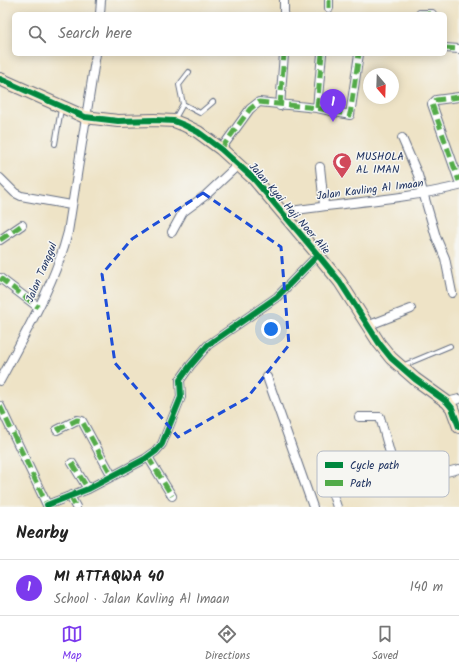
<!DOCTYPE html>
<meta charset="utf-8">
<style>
:root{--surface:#fff;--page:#f6f6f6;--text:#222;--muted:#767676;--line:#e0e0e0;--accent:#7c3aed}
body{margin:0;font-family:Kalam,sans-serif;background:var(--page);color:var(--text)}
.compass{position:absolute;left:363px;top:68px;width:36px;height:36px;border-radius:50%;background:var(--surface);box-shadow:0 2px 10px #0003;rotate:161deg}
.you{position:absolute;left:271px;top:329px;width:14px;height:14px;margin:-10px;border:3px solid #fff;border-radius:50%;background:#1a73e8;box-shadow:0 0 0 6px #1a73e833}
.badge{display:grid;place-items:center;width:26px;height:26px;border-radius:50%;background:var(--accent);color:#fff;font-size:13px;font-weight:700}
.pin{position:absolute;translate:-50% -33px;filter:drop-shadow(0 1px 2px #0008)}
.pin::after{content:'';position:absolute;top:21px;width:14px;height:12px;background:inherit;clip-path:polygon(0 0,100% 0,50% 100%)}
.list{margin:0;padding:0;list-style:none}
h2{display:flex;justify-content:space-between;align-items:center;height:52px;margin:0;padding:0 16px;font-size:17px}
h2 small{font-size:13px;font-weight:400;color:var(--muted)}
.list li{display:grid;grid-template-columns:26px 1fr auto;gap:12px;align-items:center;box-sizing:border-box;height:56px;padding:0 16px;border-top:1px solid var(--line)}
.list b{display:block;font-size:15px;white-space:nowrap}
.list p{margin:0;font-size:13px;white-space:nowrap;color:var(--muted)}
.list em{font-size:13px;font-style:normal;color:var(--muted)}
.icon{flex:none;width:22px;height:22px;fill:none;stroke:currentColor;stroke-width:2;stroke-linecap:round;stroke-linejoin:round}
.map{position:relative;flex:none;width:459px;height:507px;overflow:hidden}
.search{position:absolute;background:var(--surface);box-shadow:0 2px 10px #0003;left:12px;right:12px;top:12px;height:44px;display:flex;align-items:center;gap:10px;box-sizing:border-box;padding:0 14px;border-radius:6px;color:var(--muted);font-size:15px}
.sheet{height:108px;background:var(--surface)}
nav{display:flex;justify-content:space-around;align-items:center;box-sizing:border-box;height:56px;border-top:1px solid var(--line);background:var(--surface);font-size:11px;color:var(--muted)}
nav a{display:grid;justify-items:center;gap:2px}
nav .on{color:var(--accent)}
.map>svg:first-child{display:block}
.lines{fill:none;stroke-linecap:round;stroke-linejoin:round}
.lane-casing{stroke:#656e82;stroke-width:6}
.street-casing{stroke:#656e82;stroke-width:10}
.secondary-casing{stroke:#656e82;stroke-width:14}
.lane{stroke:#fff;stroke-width:4}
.street{stroke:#fff;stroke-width:8}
.secondary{stroke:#fbe6c4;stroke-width:12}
.quiet{stroke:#52ab49;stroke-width:5;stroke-dasharray:10 5;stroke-linecap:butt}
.cycleway-casing{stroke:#f6f6f2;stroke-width:8}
.cycleway{stroke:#00873e;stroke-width:6}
.marked{fill:none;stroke:#1d4ed8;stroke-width:3;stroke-dasharray:8 5;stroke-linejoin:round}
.labels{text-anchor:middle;stroke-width:3;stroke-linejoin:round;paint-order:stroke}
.poi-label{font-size:11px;fill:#1b2f5e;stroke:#f6f6f2;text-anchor:start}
.street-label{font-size:11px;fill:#1b2f5e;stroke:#f6f6f2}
.key{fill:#f6f6f2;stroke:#b4bac6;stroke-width:1}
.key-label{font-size:11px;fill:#1b2f5e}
</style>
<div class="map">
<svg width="459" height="507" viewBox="0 0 459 507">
<rect width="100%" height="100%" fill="#f6f6f2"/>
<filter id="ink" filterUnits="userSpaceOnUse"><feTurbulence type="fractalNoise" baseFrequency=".025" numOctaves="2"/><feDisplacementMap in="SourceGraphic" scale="8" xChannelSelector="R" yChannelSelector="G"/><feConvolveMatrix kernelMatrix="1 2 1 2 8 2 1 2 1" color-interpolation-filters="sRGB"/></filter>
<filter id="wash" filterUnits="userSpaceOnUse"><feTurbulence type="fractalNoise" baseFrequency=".012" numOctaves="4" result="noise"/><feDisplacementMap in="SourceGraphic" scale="16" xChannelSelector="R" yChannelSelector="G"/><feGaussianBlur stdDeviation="0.9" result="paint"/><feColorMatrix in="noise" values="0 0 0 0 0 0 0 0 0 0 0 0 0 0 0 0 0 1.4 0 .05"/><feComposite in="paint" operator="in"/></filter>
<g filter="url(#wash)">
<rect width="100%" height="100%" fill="#eee3c6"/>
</g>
<g filter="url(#ink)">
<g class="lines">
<defs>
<path id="lane" d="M183,104l-4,-19 10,-13
M174,120l9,-16 17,9 13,-11
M55,144l6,-35
M402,366l48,-20"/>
<path id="street" d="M284,0v14
M329,8v-8
M100,14l1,-14
M420,14h12
M445,48l14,1
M459,97l-23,3 -4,4 27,77
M280,106l4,-52
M317,108l5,-54
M402,138l16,37 18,62 9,21 7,35
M221,149l29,-40 9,-7 58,6 33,7 9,-61
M320,167l4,38
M0,178l15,15 6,3 50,9
M283,212c58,-9 118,-12 176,-26
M172,232l11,-20 23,-17 33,-31
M0,240l22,-15
M0,278l38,29
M367,326l44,-17
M267,377l46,130
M0,381c25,-48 55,-97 68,-149l28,-178
M447,402l12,-3
M0,406l48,101
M359,417h21l18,65 2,1 59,-14
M57,430l20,-10 5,1 30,55
M148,457l24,39
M72,463l16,26
M332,492l5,15
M70,496l6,11
M47,505l41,-16 57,-30 11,-8 6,-7 19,-47 -1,-17 10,-14 18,-21 69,-48 41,-42"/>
<path id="secondary" d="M0,79l85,38 33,4 36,-1 20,1 10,4 14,7 23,17 33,30 64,76 22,27 39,61 12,15 24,21 32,23 5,6 7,19"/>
</defs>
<use href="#lane" class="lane-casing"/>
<use href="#street" class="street-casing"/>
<use href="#secondary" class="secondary-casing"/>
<use href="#lane" class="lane"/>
<use href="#street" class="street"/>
<use href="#secondary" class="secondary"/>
<path class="quiet" d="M329,8v-8
M420,14h12
M445,48l14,1
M459,97l-23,3 -4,4 27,77
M280,106l4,-52
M317,108l5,-54
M221,149l29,-40 9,-7 58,6 33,7 9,-61
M0,240l22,-15
M0,278l38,29
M0,406l48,101
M57,430l20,-10 5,1 30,55
M148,457l24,39
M72,463l16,26
M70,496l6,11"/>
<defs>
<path id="cycleway" d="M0,79l85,38 33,4 36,-1 20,1 10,4 14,7 23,17 33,30 64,76 22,27 39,61 12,15 24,21 32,23 5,6 7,19
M47,505l41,-16 57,-30 11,-8 6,-7 19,-47 -1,-17 10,-14 18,-21 69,-48 41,-42"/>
</defs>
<use href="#cycleway" class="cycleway-casing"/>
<use href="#cycleway" class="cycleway"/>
</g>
</g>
<path class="marked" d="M203,193l78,54 8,98 -42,53 -69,39 -63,-74 -13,-89 30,-35z"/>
<defs>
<symbol id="mosque-pin" viewBox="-11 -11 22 30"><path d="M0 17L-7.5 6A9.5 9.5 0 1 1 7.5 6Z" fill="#d1495b" stroke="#f6f6f2"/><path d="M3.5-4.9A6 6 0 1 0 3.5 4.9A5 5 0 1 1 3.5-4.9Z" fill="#fff"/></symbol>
</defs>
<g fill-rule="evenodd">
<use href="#mosque-pin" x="331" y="151" width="22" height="30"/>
</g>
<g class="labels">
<g class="poi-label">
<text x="356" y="160">MUSHOLA<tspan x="356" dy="13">AL IMAN</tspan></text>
</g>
<g class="street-label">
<text transform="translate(370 189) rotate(-7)" y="4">Jalan Kavling Al Imaan</text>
<text transform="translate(290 208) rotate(49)" y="4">Jalan Kyai Haji Noer Alie</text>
<text transform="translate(41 272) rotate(-67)" y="4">Jalan Tanggul</text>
</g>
</g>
<rect x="317" y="451" width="132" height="46" rx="6" class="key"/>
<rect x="325" y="462" width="18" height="6" fill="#00873e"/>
<rect x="325" y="480" width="18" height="6" fill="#52ab49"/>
<g class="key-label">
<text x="350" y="469">Cycle path</text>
<text x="350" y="487">Path</text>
</g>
</svg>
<svg class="compass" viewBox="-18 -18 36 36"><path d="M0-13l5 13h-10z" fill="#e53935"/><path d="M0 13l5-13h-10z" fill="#767676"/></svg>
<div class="you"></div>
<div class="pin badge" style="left:333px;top:122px">1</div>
<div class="search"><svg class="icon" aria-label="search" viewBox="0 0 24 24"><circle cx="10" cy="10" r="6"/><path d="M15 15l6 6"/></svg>Search here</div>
</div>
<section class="sheet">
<h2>Nearby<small></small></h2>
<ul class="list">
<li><span class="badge">1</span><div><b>MI ATTAQWA 40</b><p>School · Jalan Kavling Al Imaan</p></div><em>140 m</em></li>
</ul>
</section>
<nav>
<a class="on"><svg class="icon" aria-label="map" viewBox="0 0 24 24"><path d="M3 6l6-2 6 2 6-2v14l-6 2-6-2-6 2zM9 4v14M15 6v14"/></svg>Map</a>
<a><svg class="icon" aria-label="directions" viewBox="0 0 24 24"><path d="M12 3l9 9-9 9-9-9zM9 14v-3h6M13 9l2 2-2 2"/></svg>Directions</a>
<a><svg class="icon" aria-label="saved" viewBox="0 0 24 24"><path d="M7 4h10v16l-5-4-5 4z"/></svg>Saved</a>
</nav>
